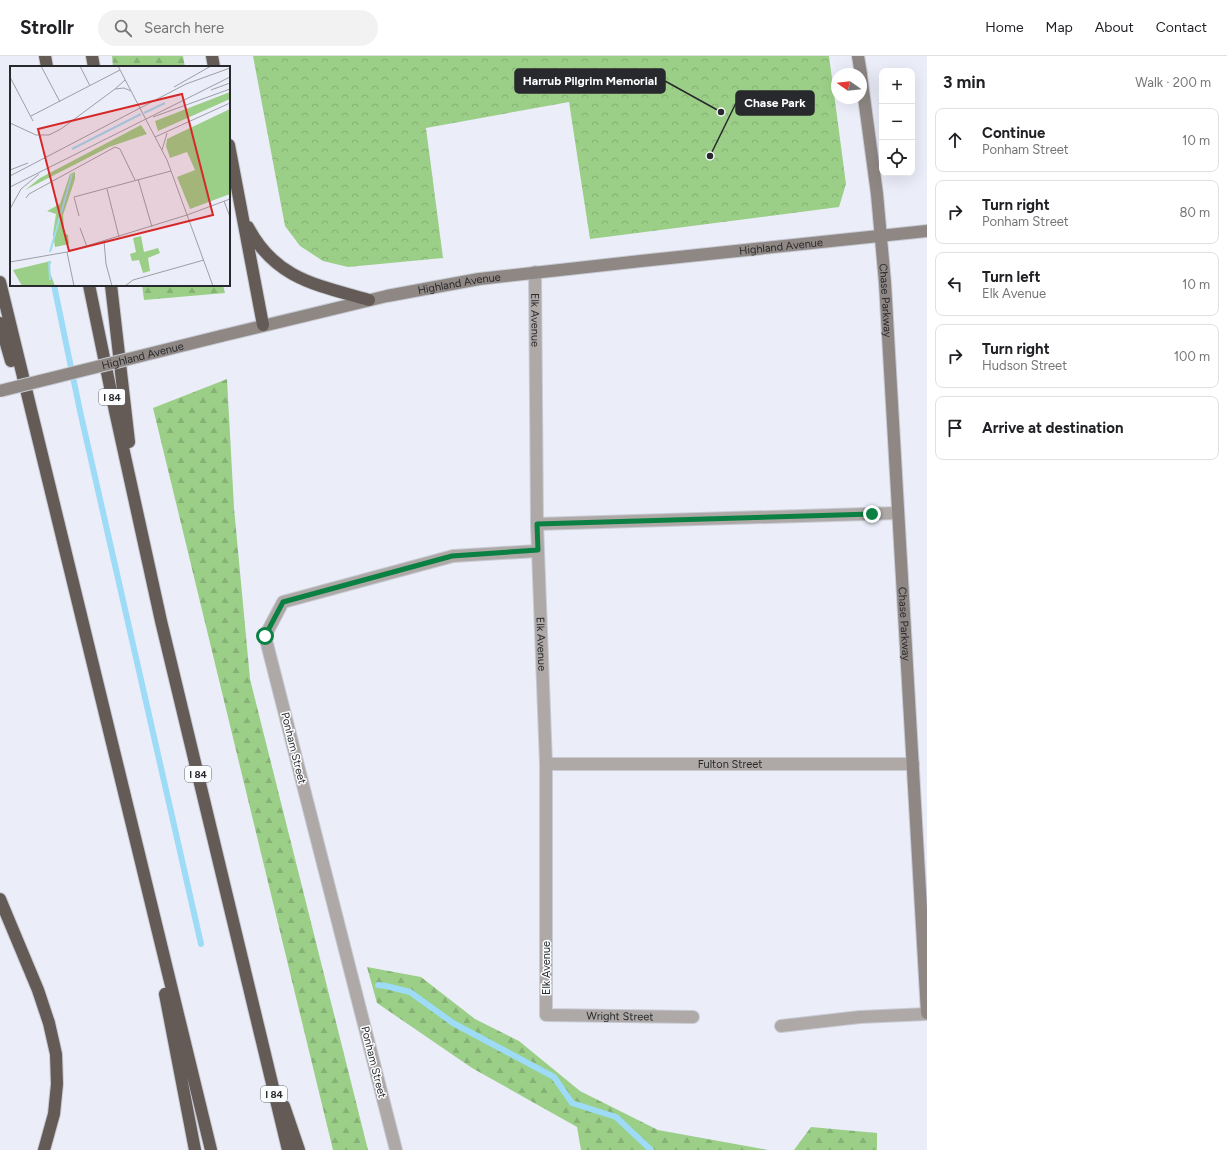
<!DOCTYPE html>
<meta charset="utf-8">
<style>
:root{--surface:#fff;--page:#f2f2f2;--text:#202124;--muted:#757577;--line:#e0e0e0}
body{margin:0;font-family:Figtree,sans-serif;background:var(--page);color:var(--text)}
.controls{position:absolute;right:12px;top:12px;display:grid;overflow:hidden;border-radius:8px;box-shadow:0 4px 16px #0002}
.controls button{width:36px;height:36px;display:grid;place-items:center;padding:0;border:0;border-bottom:1px solid var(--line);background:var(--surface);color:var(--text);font:20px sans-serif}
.compass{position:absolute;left:831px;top:12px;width:36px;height:36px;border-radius:50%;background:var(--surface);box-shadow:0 4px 16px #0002;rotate:284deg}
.stop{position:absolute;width:12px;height:12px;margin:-9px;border:3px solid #0b8043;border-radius:50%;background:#fff}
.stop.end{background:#0b8043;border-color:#fff;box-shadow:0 1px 4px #0008}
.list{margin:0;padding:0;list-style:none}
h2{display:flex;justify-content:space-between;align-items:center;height:52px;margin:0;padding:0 16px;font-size:17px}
h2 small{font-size:13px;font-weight:400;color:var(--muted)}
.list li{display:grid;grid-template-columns:26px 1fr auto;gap:12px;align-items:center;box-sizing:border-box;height:64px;margin:0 8px 8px;padding:0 8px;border:1px solid var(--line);border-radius:8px}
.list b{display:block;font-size:15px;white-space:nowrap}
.list p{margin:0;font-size:13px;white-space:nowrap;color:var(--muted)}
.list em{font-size:13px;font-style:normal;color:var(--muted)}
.icon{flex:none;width:22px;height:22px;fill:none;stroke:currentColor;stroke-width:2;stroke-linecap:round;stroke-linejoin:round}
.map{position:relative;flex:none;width:927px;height:1094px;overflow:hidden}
header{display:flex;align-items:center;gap:24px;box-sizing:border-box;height:56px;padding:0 20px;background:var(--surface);border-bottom:1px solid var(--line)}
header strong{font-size:19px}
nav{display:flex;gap:22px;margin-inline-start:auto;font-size:14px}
.search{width:280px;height:36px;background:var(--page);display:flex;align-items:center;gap:10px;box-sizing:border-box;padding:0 14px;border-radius:22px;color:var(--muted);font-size:15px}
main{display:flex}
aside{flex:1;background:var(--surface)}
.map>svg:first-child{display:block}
.forest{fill:url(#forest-firs)}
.park{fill:url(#park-crowns)}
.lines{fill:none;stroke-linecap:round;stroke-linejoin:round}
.stream{stroke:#9ddbf6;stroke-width:6}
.street-casing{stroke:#c8cbd4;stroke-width:14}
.secondary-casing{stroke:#c8cbd4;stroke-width:14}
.highway-casing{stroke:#c8cbd4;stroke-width:14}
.street{stroke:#aea9a7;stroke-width:12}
.secondary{stroke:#8e8784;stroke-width:12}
.highway{stroke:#645b56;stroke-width:12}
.secondary-bridge-casing{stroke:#c8cbd4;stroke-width:14;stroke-linecap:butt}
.secondary-bridge{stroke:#8e8784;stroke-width:12}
.route{stroke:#0b8043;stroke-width:5}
.labels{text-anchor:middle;stroke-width:3;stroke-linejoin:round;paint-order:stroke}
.shield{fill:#fbfcfe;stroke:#67686c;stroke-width:1}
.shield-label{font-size:10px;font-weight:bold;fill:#28292d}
.street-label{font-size:11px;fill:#28292d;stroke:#fbfcfe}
.inset-river{fill:none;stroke:#9ddbf6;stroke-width:2}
.inset-road{fill:none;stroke:#9d9fa7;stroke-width:1}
.view{fill:#d62828;fill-opacity:0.15;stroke:#d62828;stroke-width:2}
.inset-edge{fill:none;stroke:#28292d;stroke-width:2}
.leader{fill:none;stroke:#28292d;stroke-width:1.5}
.callout-dot{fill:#28292d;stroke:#fbfcfe;stroke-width:1.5}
.callout{fill:#28292d;stroke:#28292d;stroke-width:1.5}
.callout-label{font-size:12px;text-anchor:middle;font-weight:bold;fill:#fff}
</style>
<header>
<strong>Strollr</strong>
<div class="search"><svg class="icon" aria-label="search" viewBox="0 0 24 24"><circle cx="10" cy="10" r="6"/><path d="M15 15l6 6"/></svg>Search here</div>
<nav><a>Home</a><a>Map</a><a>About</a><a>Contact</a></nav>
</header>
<main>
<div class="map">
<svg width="927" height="1094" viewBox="0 0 927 1094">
<defs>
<pattern id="forest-firs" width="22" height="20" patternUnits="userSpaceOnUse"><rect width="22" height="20" fill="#9bce87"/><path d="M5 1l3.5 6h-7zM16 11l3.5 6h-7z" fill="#86b175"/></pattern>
<pattern id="park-crowns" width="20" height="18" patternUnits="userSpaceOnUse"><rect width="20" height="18" fill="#9bce87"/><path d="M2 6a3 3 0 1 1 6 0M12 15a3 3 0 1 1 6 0" fill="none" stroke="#86b175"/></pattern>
</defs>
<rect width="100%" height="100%" fill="#ebeef9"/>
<path class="forest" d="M112,0h71l2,11h-72z
M142,229h81l2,8 -81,7z
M227,323l7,129 16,171 118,471h-35l-180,-742z
M367,911l54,10 54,42 44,22 61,50 78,39 110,20h-187l-4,-23 -105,-59 -95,-65z
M811,1071l66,6v17h-83z"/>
<path class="park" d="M253,0h576l17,128 -7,23 -249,32 -21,-137 -143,26 17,130 -95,9 -25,-6 -23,-15 -15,-20z"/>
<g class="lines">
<path class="stream" d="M54,229l26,126 121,533
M378,929l8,1 24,6 43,31 101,54 18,26 44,14 35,33"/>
<defs>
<g id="street">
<path id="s1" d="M535,216l2,252 9,240v251l147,2"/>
<path d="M537,468l361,-11"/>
<path id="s2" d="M546,708h367"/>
<path d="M781,970l79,-9 67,-3"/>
<path d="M396,1094l-131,-514 18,-34 170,-46 84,-5"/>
</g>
<g id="secondary">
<path d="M858,0l3,18"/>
<path id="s3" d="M861,19l16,119 8,89 42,730"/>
<path id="s4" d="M221,280l166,-40 92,-17 162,-18 286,-30"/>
</g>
<path id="highway" d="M45,0l2,11
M92,0l2,11
M212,0l2,11
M229,89l34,180
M248,171c27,52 69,58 121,73
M0,226l211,868
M89,229l26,126 46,210 127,529
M111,229l18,157
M0,267l11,38
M0,843l38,91 11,33 7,31 1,30 -3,30 -10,36
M165,938l30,156
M284,1050l15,44"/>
</defs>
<use href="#street" class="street-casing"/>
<use href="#secondary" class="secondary-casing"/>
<use href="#highway" class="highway-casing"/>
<use href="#street" class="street"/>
<use href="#secondary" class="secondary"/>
<use href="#highway" class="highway"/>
<defs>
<g id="secondary-bridge">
<path id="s5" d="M0,335l221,-55"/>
</g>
</defs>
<use href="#secondary-bridge" class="secondary-bridge-casing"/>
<use href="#secondary-bridge" class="secondary-bridge"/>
</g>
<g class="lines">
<path class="route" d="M265,580l18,-34 169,-46 86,-6 -1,-26 335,-10"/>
</g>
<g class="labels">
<g class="shield">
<rect x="99" y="333" width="26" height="16" rx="3"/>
<rect x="185" y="710" width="26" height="16" rx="3"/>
<rect x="261" y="1030" width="26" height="16" rx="3"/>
</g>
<g class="shield-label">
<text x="112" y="345">I 84</text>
<text x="198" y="722">I 84</text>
<text x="274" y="1042">I 84</text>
</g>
<g class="street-label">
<text dy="4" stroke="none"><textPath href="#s4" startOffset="568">Highland Avenue</textPath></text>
<text dy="4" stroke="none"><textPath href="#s4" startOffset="244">Highland Avenue</textPath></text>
<text dy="4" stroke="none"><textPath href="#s3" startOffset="227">Chase Parkway</textPath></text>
<text dy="4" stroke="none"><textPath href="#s1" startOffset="48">Elk Avenue</textPath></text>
<text dy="4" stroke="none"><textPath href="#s5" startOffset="147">Highland Avenue</textPath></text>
<text dy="4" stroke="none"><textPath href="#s3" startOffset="551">Chase Parkway</textPath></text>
<text dy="4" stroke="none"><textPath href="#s1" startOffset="372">Elk Avenue</textPath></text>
<text transform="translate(294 692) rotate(76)" y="4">Ponham Street</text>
<text dy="4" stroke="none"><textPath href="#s2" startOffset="184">Fulton Street</textPath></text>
<text transform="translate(546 912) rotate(-90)" y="4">Elk Avenue</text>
<text dy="4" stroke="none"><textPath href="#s1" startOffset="817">Wright Street</textPath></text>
<text transform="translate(374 1006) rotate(76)" y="4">Ponham Street</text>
</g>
</g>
<g transform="translate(10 10)">
<rect width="220" height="220" fill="#ebeef9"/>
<path d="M220,26v7l-72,32 -3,-10zM131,59l6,9 -38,13 -84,43 15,-12zM65,106v7l-12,36 1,18 4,2 1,9 -14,3 -2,-13 3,-20 -9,-3 13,-7 10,-30zM131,170l3,16 14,-4 2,5 -12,5 2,13 -7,2 -4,-13 -7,1 -2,-7 6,-2 -3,-14z" fill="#9bce87"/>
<path d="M41,195l-2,9 6,16h-33l-9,-16z" fill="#9bce87"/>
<path d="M220,43v85l-40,15 -13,-32 18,-7 -8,-18 -17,6 -4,-12 1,-7z" fill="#9bce87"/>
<path d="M210,51l10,22v9l-10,4 -13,-30zM197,58l2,6 -12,5 -2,-6z" fill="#9bce87"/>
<path class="inset-river" d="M134,47l21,-10M62,83l69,-35M40,186l22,-78M39,195l1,19"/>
<path class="inset-road" d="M31,0l19,36M70,0l10,20M108,0l49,94 46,126M0,11l23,44M164,21l37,-21M105,23l10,-9M201,24l19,-7M21,50l89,-46M143,51l77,-28M0,57l26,12h13l12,-6 54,-40 9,-1 7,3M145,71l75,-34M152,84l5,-17M0,104l18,-7M0,110l176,-92 44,-16M128,113l14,48M0,121l220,-110M97,123l12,48M16,132l3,-4 86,-47 5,2 15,31M214,135l6,16M0,143l11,-20 18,-15M177,149l43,-16M69,150l-5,-19 97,-26M70,162l7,19M94,175l2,23 6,22M57,186l7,34M0,196l57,-10 120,-37M115,220l8,-6 71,-20"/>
<path class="view" d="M172,28l31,121 -144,36 -31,-122z"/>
<rect width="220" height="220" class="inset-edge"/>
</g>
<path class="leader" d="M721 56L665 25M710 100L736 47"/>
<g class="callout-dot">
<circle cx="721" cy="56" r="4"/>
<circle cx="710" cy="100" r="4"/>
</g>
<g class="callout">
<rect x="515" y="13" width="150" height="24" rx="4"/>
<rect x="736" y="35" width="78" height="24" rx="4"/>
</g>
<g class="callout-label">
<text x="590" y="29">Harrub Pilgrim Memorial</text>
<text x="775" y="51">Chase Park</text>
</g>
</svg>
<div class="controls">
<button>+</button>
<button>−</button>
<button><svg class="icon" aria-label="locate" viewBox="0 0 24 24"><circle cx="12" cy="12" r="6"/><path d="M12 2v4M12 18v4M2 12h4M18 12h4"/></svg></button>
</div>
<svg class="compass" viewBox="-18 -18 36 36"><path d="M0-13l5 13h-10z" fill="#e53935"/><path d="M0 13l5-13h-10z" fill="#757577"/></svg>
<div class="stop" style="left:265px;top:580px"></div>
<div class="stop end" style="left:872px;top:458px"></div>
</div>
<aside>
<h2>3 min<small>Walk · 200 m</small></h2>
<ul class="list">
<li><svg class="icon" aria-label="ahead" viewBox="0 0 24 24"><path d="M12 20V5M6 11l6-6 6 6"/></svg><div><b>Continue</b><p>Ponham Street</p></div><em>10 m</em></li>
<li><svg class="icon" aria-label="right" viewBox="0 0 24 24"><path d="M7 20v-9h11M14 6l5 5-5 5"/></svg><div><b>Turn right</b><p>Ponham Street</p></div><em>80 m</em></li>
<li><svg class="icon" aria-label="left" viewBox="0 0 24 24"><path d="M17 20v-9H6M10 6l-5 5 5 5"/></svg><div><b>Turn left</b><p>Elk Avenue</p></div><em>10 m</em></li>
<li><svg class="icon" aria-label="right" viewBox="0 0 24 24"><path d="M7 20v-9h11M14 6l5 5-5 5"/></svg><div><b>Turn right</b><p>Hudson Street</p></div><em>100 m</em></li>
<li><svg class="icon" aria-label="arrive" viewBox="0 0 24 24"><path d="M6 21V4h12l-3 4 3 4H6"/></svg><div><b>Arrive at destination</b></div></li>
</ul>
</aside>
</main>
